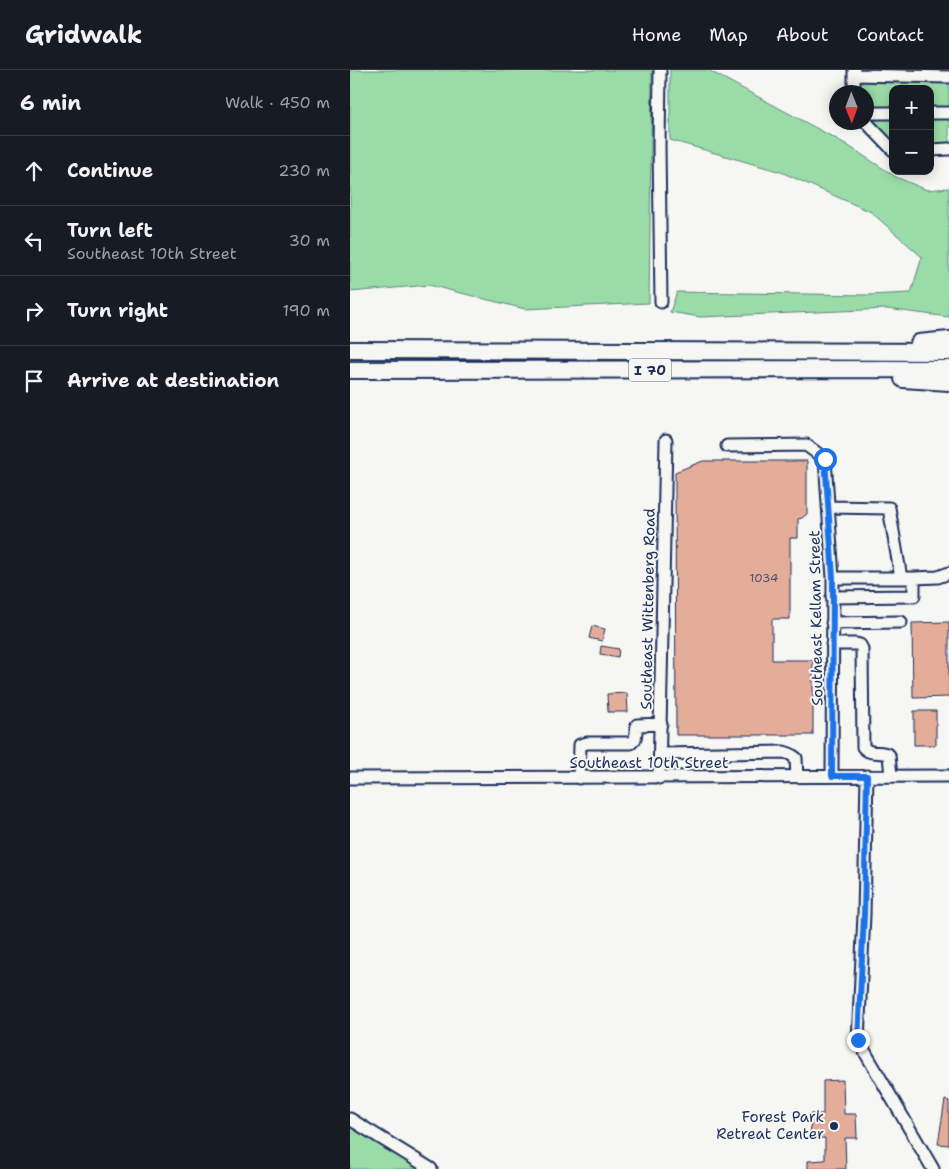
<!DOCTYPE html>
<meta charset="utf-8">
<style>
:root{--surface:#171b24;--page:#242831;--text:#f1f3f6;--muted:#9ea1a6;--line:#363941}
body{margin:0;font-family:"Shantell Sans",sans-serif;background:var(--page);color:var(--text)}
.controls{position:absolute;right:15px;top:15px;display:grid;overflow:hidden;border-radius:10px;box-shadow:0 2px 12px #0003}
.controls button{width:45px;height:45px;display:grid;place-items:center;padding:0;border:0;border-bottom:1px solid var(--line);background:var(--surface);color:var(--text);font:25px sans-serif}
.compass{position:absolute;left:479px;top:15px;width:45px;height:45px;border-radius:50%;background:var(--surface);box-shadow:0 2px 12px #0003;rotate:179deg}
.stop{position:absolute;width:15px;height:15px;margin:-11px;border:4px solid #1a73e8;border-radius:50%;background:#fff}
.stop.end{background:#1a73e8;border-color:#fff;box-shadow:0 1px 5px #0008}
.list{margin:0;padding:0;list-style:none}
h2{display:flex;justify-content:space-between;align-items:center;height:65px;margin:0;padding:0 20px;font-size:21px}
h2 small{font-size:16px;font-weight:400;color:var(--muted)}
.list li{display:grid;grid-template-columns:32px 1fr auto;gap:15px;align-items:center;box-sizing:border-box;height:70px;padding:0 20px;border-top:1px solid var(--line)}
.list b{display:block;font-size:19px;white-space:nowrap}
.list p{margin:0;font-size:16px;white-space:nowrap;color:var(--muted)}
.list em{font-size:16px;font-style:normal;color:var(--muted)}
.icon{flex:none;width:28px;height:28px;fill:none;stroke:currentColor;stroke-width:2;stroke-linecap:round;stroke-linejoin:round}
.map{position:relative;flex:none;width:599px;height:1099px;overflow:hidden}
header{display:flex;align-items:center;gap:30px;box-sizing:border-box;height:70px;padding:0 25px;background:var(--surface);border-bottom:1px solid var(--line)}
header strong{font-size:24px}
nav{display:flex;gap:28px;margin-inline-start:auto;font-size:18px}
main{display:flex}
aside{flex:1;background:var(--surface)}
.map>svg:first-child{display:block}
.green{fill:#9adca7;stroke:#5a8682}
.building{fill:#e4ad9a;stroke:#1b2f5e}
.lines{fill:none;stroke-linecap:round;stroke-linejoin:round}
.minor-casing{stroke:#1b2f5e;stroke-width:15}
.highway-casing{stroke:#1b2f5e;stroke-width:20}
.minor{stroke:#f6f6f2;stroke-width:11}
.highway{stroke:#f6f6f2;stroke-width:16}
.route{stroke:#1a73e8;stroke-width:6}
.poi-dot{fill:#1b2f5e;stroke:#f6f6f2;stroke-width:2}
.labels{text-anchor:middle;stroke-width:4;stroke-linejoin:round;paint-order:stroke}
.number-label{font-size:12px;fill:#4d4e6d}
.shield{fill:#f6f6f2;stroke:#5d6b8a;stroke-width:1}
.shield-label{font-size:14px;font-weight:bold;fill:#1b2f5e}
.street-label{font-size:15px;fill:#1b2f5e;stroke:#f6f6f2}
.poi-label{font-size:15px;fill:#1b2f5e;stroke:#f6f6f2;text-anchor:end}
</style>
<header>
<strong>Gridwalk</strong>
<nav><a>Home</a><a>Map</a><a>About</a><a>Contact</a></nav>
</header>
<main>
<aside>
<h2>6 min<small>Walk · 450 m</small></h2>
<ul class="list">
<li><svg class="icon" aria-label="ahead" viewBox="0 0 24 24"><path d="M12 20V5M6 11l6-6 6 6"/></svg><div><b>Continue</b></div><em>230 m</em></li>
<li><svg class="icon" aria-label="left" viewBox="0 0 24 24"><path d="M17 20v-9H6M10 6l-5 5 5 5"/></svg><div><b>Turn left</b><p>Southeast 10th Street</p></div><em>30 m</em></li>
<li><svg class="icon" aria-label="right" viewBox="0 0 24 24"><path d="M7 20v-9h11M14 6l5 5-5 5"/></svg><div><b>Turn right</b></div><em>190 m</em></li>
<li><svg class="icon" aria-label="arrive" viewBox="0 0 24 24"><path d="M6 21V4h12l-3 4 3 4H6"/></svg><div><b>Arrive at destination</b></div></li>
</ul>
</aside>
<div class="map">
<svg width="599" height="1099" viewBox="0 0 599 1099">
<rect width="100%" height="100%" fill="#f6f6f2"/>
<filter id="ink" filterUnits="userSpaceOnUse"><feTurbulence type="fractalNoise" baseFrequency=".02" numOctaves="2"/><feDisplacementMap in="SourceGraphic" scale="10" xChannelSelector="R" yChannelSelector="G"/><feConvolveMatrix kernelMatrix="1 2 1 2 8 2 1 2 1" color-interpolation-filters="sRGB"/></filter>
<g filter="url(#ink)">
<path class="green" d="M0,0h302l-3,233 -124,6 -96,-24 -79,7z
M320,0h38l136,73 52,34 31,13 22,-2v129l-62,-8 -187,8 -30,-5 7,-20 191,3 43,-2 11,-36 -51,-45 -90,-40 -111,-32z
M499,0h100v83l-19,2v-66h-37v67l-33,-33 6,-1v-30h-17z
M0,1049l81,50h-81z"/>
<path class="building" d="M353,391h104v53l-5,4 -4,1v19h-8v81h-18v41h41v75h-137l-1,-263z
M599,552v75l-36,1 -1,-75z
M242,556l13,3 -3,12 -13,-3z
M251,576l18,3 -1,8 -18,-3z
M277,623l1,19h-20l-1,-18z
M564,641h22v34h-22z
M493,1010l1,34h12l1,24h-12l1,31h-38v-8l17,-1v-22l-14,1 -1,-25h13v-33z
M595,1030l4,1v44l-11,-1z"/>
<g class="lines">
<defs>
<path id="minor" d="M310,0l-1,76 2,156
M504,5l95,2
M504,22v-22
M516,43h27
M580,43h19
M516,52l27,28
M580,80l19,-1
M377,376l79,-1 19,14 8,119 -1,198
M478,437l61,1 12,70
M483,508h81l24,-1 11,-4
M482,527l82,-1v-18
M482,553l69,-1
M482,574h24l4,1 2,4 1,98c8,9 17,3 26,8l2,21
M310,684l124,-2 6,2 6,4 1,19
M517,706l-3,139 -6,125 75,129
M0,708l599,-2
M229,708l1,-33 7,-2h44l4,-4 2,-14 24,-1
M309,708l7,-338
M0,1049l81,50"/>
<path id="highway" d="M569,273l30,-3
M0,280l599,2
M0,300l599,-1
M553,309l46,3"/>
</defs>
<use href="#minor" class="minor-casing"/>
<use href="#highway" class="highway-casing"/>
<use href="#minor" class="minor"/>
<use href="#highway" class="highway"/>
</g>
</g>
<g class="lines" filter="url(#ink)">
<path class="route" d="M475,389l8,119 -1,198h35l-3,139 -6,125"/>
</g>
<circle class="poi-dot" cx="484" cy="1056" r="5"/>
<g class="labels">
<g class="number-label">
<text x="414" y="512">1034</text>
</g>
<rect class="shield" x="279" y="288.5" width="42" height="23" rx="4"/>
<g class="shield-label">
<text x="300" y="305">I 70</text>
</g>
<g class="street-label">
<text transform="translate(298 539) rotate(-89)" y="5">Southeast Wittenberg Road</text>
<text transform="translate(466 548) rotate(-91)" y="5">Southeast Kellam Street</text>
<text x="299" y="698">Southeast 10th Street</text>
</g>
<g class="poi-label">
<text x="474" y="1052">Forest Park<tspan x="474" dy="17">Retreat Center</tspan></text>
</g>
</g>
</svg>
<div class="controls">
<button>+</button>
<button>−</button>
</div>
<svg class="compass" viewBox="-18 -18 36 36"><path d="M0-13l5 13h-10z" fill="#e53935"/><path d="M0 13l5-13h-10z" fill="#9ea1a6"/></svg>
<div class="stop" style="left:475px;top:389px"></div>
<div class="stop end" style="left:508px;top:970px"></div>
</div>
</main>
